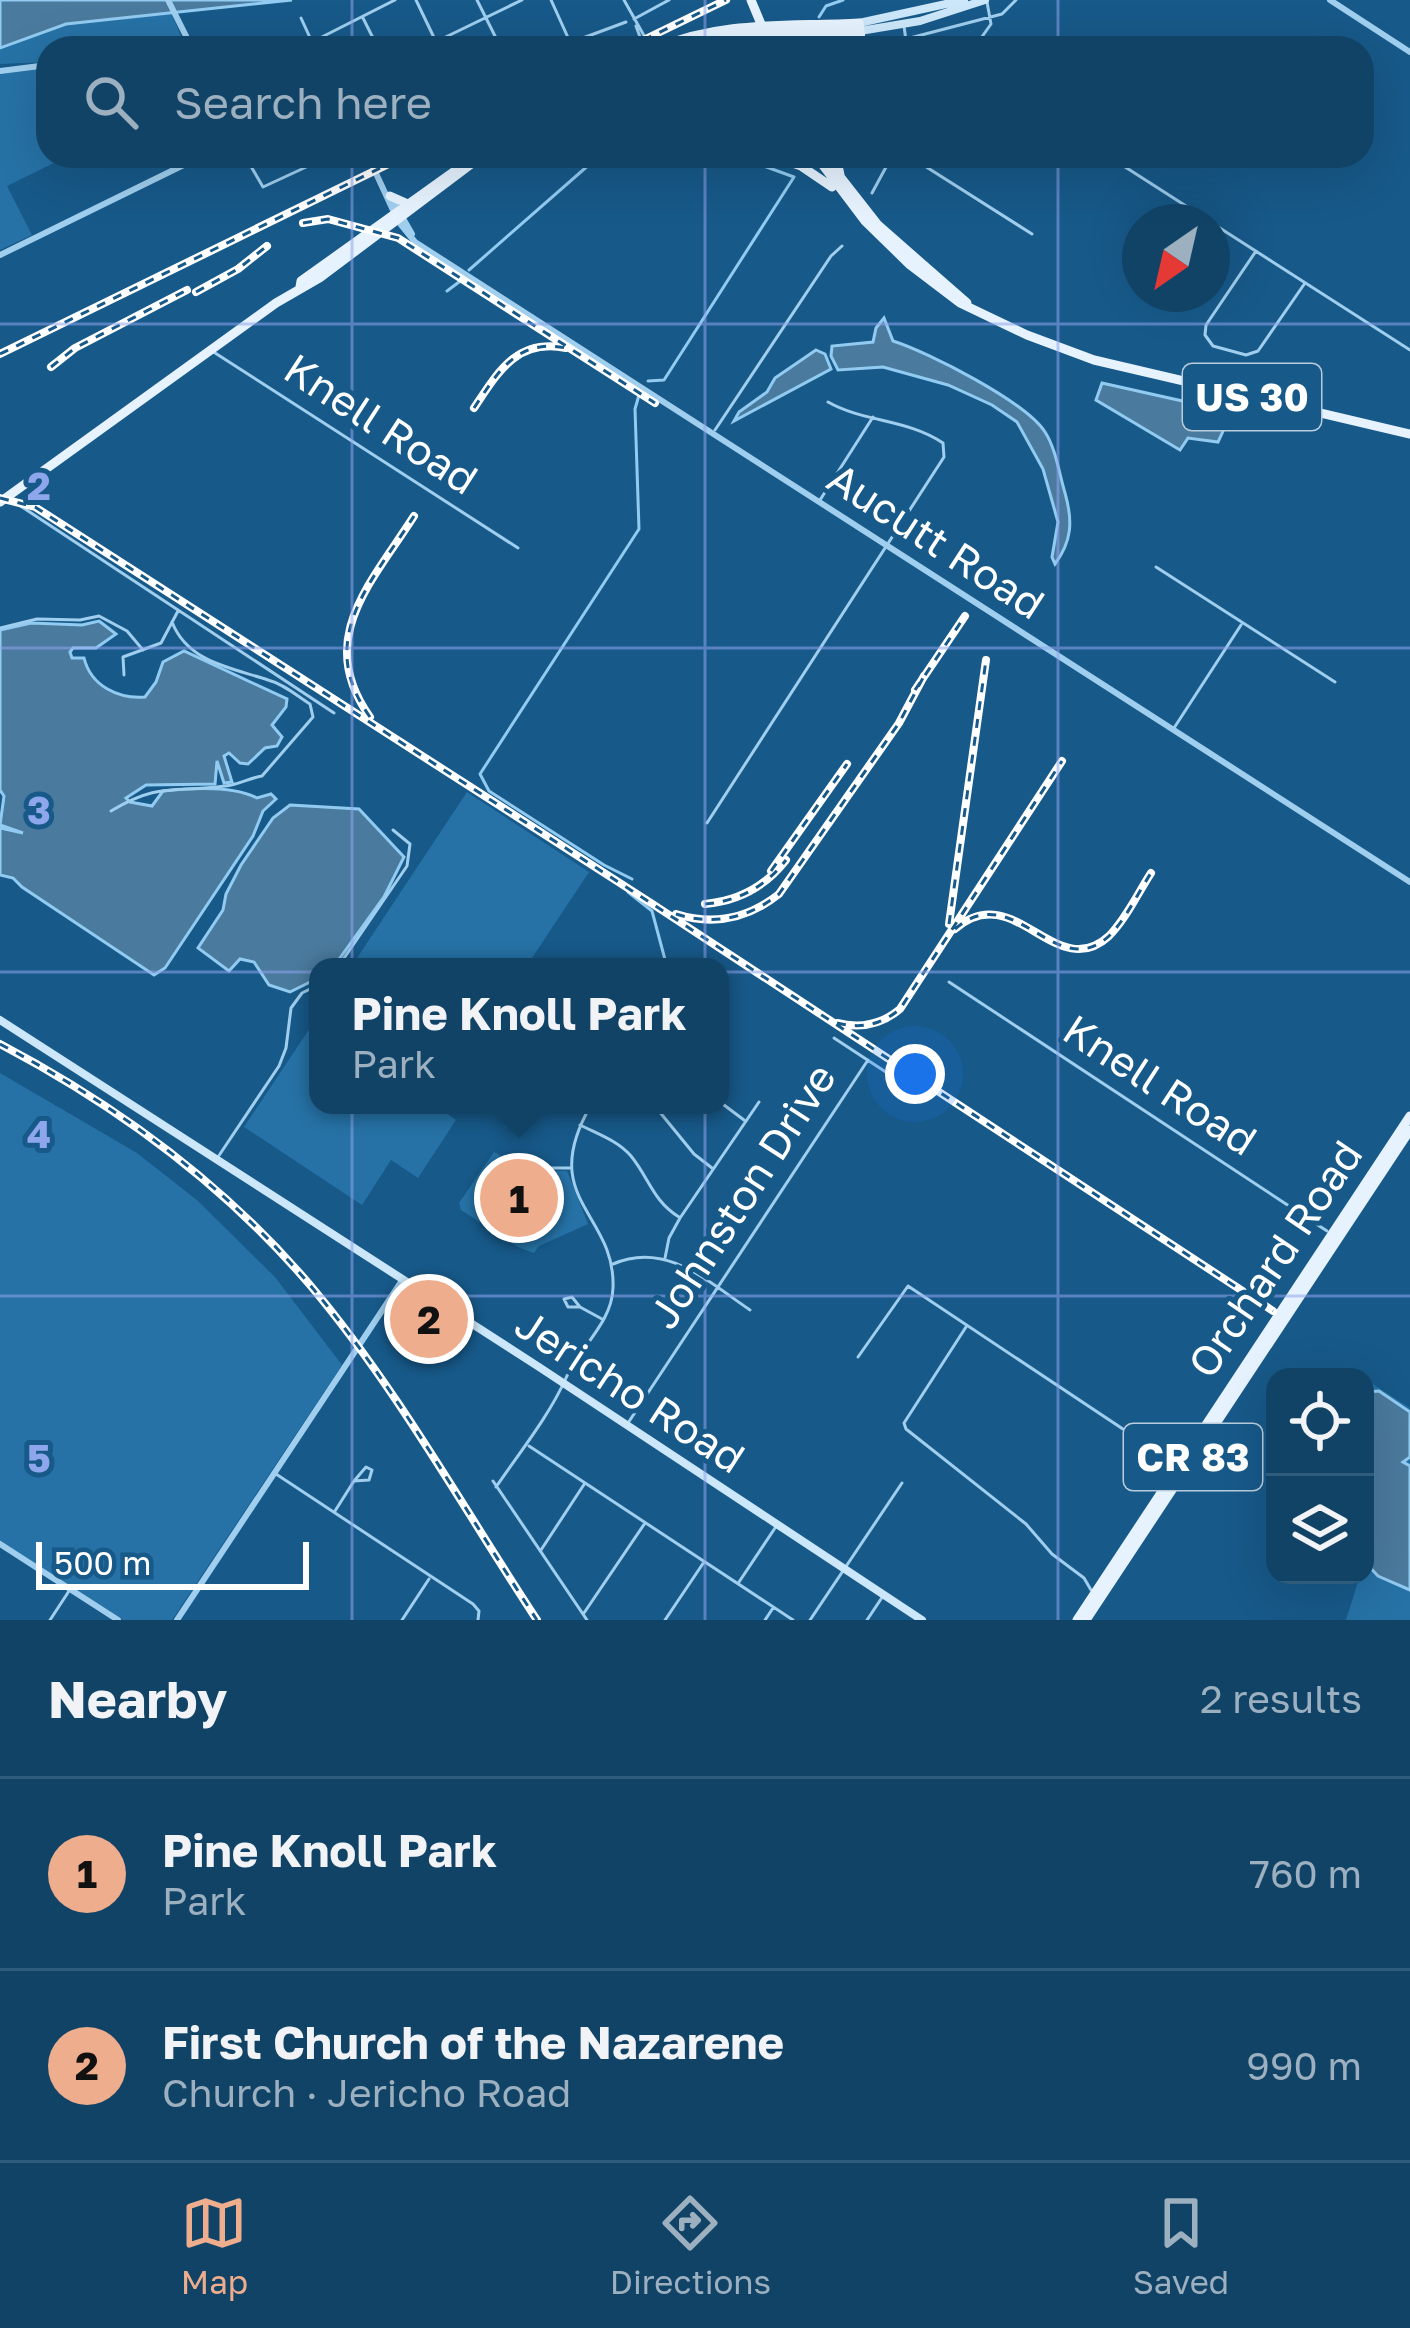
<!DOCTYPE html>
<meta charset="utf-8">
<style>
:root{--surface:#114367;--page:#1e4e70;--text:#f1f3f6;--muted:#9cb0c0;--line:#305c7b;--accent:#eead8d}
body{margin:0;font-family:"Golos Text",sans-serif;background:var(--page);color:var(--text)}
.controls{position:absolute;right:36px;bottom:36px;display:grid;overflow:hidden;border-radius:24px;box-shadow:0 12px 48px #0002}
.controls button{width:108px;height:108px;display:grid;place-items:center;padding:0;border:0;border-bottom:3px solid var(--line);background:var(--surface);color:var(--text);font:60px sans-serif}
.compass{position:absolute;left:1122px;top:204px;width:108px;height:108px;border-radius:50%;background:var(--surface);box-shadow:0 12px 48px #0002;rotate:214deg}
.scale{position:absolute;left:36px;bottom:30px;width:273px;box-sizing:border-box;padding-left:12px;border:6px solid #fff;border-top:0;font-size:33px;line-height:42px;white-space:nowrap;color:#fff;-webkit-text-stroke:9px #175989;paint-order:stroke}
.you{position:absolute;left:915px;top:1074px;width:42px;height:42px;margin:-30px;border:9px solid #fff;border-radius:50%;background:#1a73e8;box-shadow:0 0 0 18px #1a73e833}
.badge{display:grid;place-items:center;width:78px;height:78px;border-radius:50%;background:var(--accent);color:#111;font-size:39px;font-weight:700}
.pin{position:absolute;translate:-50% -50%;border:6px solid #fff;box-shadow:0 3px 12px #0006}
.popup{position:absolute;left:309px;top:958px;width:420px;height:156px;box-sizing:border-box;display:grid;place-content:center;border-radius:24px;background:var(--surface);filter:drop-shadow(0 3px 9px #0005);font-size:39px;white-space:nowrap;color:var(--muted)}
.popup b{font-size:45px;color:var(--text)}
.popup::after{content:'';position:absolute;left:50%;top:100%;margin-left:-24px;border:24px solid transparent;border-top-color:var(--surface)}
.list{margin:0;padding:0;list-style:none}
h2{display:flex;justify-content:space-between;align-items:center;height:156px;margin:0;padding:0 48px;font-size:51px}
h2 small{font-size:39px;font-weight:400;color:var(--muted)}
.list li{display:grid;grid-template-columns:78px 1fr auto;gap:36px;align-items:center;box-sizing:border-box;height:192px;padding:0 48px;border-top:3px solid var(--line)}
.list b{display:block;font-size:45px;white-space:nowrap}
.list p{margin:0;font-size:39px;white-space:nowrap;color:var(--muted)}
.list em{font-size:39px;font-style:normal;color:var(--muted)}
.icon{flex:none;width:66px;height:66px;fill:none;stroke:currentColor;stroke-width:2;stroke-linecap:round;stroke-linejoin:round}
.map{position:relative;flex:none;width:1410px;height:1620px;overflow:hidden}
.search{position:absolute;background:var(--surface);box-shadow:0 12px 48px #0002;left:36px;right:36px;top:36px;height:132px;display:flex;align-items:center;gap:30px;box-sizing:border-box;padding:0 42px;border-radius:36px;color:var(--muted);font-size:45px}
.sheet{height:540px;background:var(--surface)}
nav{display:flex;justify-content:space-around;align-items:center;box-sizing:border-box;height:168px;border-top:3px solid var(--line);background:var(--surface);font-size:33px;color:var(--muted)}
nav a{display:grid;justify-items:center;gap:6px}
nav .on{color:var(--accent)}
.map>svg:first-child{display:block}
.green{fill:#2672a6}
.water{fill:#4a7a9d;stroke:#92cbf1;stroke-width:3}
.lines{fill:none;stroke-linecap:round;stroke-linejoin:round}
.stream{stroke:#92cbf1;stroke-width:3}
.minor{stroke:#9fceee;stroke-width:3}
.tertiary{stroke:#9fceee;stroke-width:6}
.secondary{stroke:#cce7fa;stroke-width:8}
.primary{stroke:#e6f3ff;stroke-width:9}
.rail-casing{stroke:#fff;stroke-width:8}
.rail{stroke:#175989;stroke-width:3;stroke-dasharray:9;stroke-linecap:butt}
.grid{fill:none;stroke:#8ea6ec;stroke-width:3;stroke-opacity:0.55}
.labels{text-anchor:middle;stroke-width:10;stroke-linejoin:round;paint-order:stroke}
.shield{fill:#175989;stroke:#b9cddc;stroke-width:3}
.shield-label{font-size:39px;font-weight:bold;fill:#fff}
.street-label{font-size:42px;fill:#fff;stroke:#175989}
.grid-label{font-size:39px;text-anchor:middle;font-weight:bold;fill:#8ea6ec;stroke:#175989;stroke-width:10;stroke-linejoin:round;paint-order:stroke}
</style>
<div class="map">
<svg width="1410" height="1620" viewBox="0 0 1410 1620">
<rect width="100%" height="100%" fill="#175989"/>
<path class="green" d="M172,14l14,34h-138v14l-48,2v-16l66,-24z
M48,67v89h38l2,5 -21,6 -5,-8 -55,27 25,49 -32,15v-177z
M467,792l122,80 -63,95h-175z
M318,1016v89h117l21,15 -38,58 -27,-18 -29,45 -118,-78z
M0,1073l137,80 61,48 77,76 67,88 -170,255h-49l-123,-79z
M494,1152l35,19h38l21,53 -49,22 -5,7 -16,-6 -57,-37 -2,-7z
M1365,1379l45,29v212h-64l14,-45h5z"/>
<path class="water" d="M0,0h292l-226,24 -66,24z
M884,318l9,23c35,11 133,61 152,91 11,17 14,41 20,61 8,28 7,48 -10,71l-3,-7 6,-35 -15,-53 -26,-47 -25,-17 -44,-20 -65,-18 -45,3 -7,-14 1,-10 41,-4 3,-14z
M816,350l9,4 6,15 -97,52 5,-9 28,-20 8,-14z
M1102,383l116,26 11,9 -11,24 -30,-4 -8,12 -84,-50z
M99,621l17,13 -20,14h-23l-3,4 2,6h12c7,28 34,41 61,39l11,-15 7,-20 21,-11 103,48 -1,8 -14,18 10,12 -5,9 -12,2 -17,16 -8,-1 -11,-10 -5,3 8,26 -8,1 -7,-22 -2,23 -69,1 -20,13 4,4 22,4 11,-15c27,-3 69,-6 94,7l14,-4 5,5 -13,12 -10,25 -88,132 -11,7 -132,-88 -9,-9 -13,-3v-47l23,5 -23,-8 4,-29 -4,-6v-160l31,-7 51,2z
M290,805l69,4 45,48 -20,40 -49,68 -17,2v11l-28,14 -21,-7 -15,-23 -14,-3 -11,12 -31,-23 25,-38 3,-16 15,-29 32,-47z
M1379,1391l31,21v45l-7,5 7,4v124l-32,-14 -13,-14v-170z"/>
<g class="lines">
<path class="stream" d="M819,17l7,-11 17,-6
M469,270l130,-114
M447,291l12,-9
M648,381l16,-1 130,-203 -55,-20
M632,879l-28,-14 -115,-74 -9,-17 159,-245 -4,-120 4,-14
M628,892l24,19 15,56"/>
<path class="minor" d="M416,0l23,48
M477,0l24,48
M551,0l19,42
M624,0l27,48
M301,18l11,24 83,-42
M363,18l15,30
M634,19l35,-19
M636,26l8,22
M904,26l3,22
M906,39l96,-25 14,-14
M423,48l99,-48
M556,48l70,-26
M974,48l17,-24 -4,-22
M245,156l18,31 67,-31
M909,156l123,78
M1108,156l103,66
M872,193l20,-37
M1212,223l198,127
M1256,251l-50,74 -1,10 8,11 33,9 12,-4 47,-68
M212,351l306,197
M715,430l116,-174 11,-10
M10,499l324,214
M820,500l53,-83
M1156,567l179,115
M0,628l37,-9 43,1 19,-4 28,15 16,19
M124,675l-1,-18 38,-14 17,-32
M1174,728l67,-103
M111,811c48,-29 63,-18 114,-25 13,-1 24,-8 37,-10l51,-59 -3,-13c-13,-8 -26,-20 -42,-24 -35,-12 -80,-17 -96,-58
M707,823l237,-366 -1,-14c-35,-24 -80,-21 -115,-41
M338,967l69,-101 3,-22 -17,-14
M949,982l378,249
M834,1038l67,44
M720,1102l24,18
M654,1105l40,49 18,14
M580,1125c18,9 38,16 51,31 18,22 22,45 48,61
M218,1157l61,-91 7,-18 5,-40 11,-15 16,-8
M551,1168h20
M665,1258l4,-20 11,-20 79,-116
M613,1264c53,-23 94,17 137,46
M580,1307h-12l-4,-8 8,-2 8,10 22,12
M966,1327l-62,96 2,6 120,95 26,30 32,24 7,12
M858,1357l50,-71 266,177
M628,1423l240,-363
M529,1446l264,174
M276,1474l197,130 6,7 -1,9
M493,1481l94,139
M496,1487c24,-35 53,-71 70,-109 13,-30 46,-55 47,-90 3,-76 -77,-88 -22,-183
M335,1511l19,-30 15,-1 3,-10 -6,-3 -12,14
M541,1550l44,-67
M739,1582l38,-57
M584,1613l61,-90
M50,1620l19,-29
M402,1620l27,-41
M665,1620l39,-58
M765,1620l8,-12
M810,1620l92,-137
M867,1620l16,-24"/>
<path class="tertiary" d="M168,0l24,48
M1330,0l80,52
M250,48l62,-6 3,6
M0,71l48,-6
M368,156l30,65 17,21 995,640
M392,199l20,35
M0,255l202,-99
M0,1544l118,76
M177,1620l226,-341"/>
<path class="secondary" d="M859,23l105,-23
M860,31l60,-10 65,-21
M0,1020l539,347 383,253"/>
<path class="primary" d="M751,0l20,48
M851,29l2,19
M657,48c66,-28 132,-21 202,-25l3,25
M677,48l68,-13 115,-4
M773,156l28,10 31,21
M816,156l49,65 45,44 50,38 67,32 67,25 316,74
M824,156l54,69 89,78
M836,156l4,19
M390,196l18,8
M300,287l1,-6 165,-118h7
M0,502l276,-199 45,-26 161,-121
M1077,1620l333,-504
M1086,1620l324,-490"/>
<defs>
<path id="rail" d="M627,48l99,-48
M303,223l25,-4 70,19 257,165
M196,292l42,-23 29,-23
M0,354l405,-198
M51,367l24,-19 112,-58
M474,408c24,-36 43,-70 92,-60
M0,498l35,9 616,396 622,408
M915,690l50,-74
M370,717c-56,-78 2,-135 44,-201
M771,871l76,-107
M705,904c34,-3 60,-17 81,-44
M676,914c38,12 73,4 103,-20l120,-171 25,-47
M949,924l37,-264
M955,929c59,-52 101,56 154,7 17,-17 29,-43 42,-63
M837,1023c24,6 44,2 63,-14l162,-248
M0,1044c118,62 223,139 310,241 87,103 153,223 227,335"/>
</defs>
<use href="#rail" class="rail-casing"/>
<use href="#rail" class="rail"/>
</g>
<path class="grid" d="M352,0v48M705,0v48M1058,0v48M352,156v1464M705,156v1464M1058,156v1464M0,324h1410M0,648h1410M0,972h1410M0,1296h1410"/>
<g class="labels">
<g class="shield">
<rect x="1183" y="364" width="138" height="66" rx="9"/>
<rect x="1124" y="1424" width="138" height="66" rx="9"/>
</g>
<g class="shield-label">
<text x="1252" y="411">US 30</text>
<text x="1193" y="1471">CR 83</text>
</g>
<g class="street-label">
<text transform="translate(381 424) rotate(33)" y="15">Knell Road</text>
<text transform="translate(936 541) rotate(33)" y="15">Aucutt Road</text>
<text transform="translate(1160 1085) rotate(33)" y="15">Knell Road</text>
<text transform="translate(742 1196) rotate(-57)" y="15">Johnston Drive</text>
<text transform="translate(1275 1259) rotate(-56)" y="15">Orchard Road</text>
<text transform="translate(630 1391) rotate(33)" y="15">Jericho Road</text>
</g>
</g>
<g class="grid-label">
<text x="39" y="500">2</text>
<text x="39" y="824">3</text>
<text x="39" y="1148">4</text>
<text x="39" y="1472">5</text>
</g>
</svg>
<div class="controls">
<button><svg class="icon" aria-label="locate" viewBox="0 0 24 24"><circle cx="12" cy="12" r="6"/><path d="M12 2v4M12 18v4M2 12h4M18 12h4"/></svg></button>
<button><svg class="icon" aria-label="layers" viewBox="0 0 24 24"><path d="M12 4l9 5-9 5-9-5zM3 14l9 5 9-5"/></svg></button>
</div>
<svg class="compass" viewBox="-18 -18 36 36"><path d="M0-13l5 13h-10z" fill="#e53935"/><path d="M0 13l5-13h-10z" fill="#9cb0c0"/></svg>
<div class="scale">500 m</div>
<div class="you"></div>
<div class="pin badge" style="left:519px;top:1198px">1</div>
<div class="popup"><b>Pine Knoll Park</b>Park</div>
<div class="pin badge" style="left:429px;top:1319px">2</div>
<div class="search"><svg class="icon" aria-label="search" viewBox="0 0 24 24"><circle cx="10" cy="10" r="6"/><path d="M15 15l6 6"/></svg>Search here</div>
</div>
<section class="sheet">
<h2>Nearby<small>2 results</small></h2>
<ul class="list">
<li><span class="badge">1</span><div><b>Pine Knoll Park</b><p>Park</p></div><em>760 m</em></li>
<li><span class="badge">2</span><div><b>First Church of the Nazarene</b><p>Church · Jericho Road</p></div><em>990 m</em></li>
</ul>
</section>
<nav>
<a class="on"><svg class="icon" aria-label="map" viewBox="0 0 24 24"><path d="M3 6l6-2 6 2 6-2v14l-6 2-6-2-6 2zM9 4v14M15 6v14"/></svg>Map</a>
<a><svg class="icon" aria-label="directions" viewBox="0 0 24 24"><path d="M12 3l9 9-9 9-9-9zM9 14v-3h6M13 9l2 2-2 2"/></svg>Directions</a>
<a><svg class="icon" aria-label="saved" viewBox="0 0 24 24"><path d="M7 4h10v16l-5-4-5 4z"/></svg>Saved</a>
</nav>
